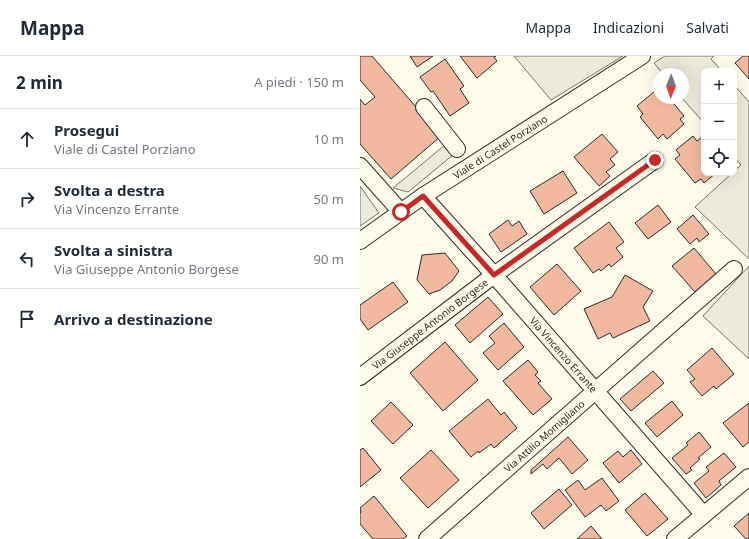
<!DOCTYPE html>
<html lang="it">
<meta charset="utf-8">
<style>
:root{--surface:#fff;--page:#f2f2f3;--text:#1f2937;--muted:#747a83;--line:#e0e1e3}
body{margin:0;font-family:"Noto Sans",sans-serif;background:var(--page);color:var(--text)}
.controls{position:absolute;right:12px;top:12px;display:grid;overflow:hidden;border-radius:8px;box-shadow:0 4px 16px #0002}
.controls button{width:36px;height:36px;display:grid;place-items:center;padding:0;border:0;border-bottom:1px solid var(--line);background:var(--surface);color:var(--text);font:20px sans-serif}
.compass{position:absolute;left:293px;top:12px;width:36px;height:36px;border-radius:50%;background:var(--surface);box-shadow:0 4px 16px #0002;rotate:181deg}
.stop{position:absolute;width:12px;height:12px;margin:-9px;border:3px solid #c62828;border-radius:50%;background:#fff}
.stop.end{background:#c62828;border-color:#fff;box-shadow:0 1px 4px #0008}
.list{margin:0;padding:0;list-style:none}
h2{display:flex;justify-content:space-between;align-items:center;height:52px;margin:0;padding:0 16px;font-size:17px}
h2 small{font-size:13px;font-weight:400;color:var(--muted)}
.list li{display:grid;grid-template-columns:26px 1fr auto;gap:12px;align-items:center;box-sizing:border-box;height:60px;padding:0 16px;border-top:1px solid var(--line)}
.list b{display:block;font-size:15px;white-space:nowrap}
.list p{margin:0;font-size:13px;white-space:nowrap;color:var(--muted)}
.list em{font-size:13px;font-style:normal;color:var(--muted)}
.icon{flex:none;width:22px;height:22px;fill:none;stroke:currentColor;stroke-width:2;stroke-linecap:round;stroke-linejoin:round}
.map{position:relative;flex:none;width:389px;height:483px;overflow:hidden}
header{display:flex;align-items:center;gap:24px;box-sizing:border-box;height:56px;padding:0 20px;background:var(--surface);border-bottom:1px solid var(--line)}
header strong{font-size:19px}
nav{display:flex;gap:22px;margin-inline-start:auto;font-size:14px}
main{display:flex}
aside{flex:1;background:var(--surface)}
.map>svg:first-child{display:block}
.green{fill:#ecebdb;stroke:#74746e}
.parking{fill:#eceadb;stroke:#74746e}
.building{fill:#f2b8a0;stroke:#2b2b2b}
.lines{fill:none;stroke-linecap:round;stroke-linejoin:round}
.minor-casing{stroke:#2b2b2b;stroke-width:18}
.minor{stroke:#fdfbea;stroke-width:16}
.route{stroke:#c62828;stroke-width:5}
.labels{text-anchor:middle;stroke-width:3;stroke-linejoin:round;paint-order:stroke}
.street-label{font-size:10px;fill:#2b2b2b;stroke:#fdfbea}
</style>
<header>
<strong>Mappa</strong>
<nav><a>Mappa</a><a>Indicazioni</a><a>Salvati</a></nav>
</header>
<main>
<aside>
<h2>2 min<small>A piedi · 150 m</small></h2>
<ul class="list">
<li><svg class="icon" aria-label="ahead" viewBox="0 0 24 24"><path d="M12 20V5M6 11l6-6 6 6"/></svg><div><b>Prosegui</b><p>Viale di Castel Porziano</p></div><em>10 m</em></li>
<li><svg class="icon" aria-label="right" viewBox="0 0 24 24"><path d="M7 20v-9h11M14 6l5 5-5 5"/></svg><div><b>Svolta a destra</b><p>Via Vincenzo Errante</p></div><em>50 m</em></li>
<li><svg class="icon" aria-label="left" viewBox="0 0 24 24"><path d="M17 20v-9H6M10 6l-5 5 5 5"/></svg><div><b>Svolta a sinistra</b><p>Via Giuseppe Antonio Borgese</p></div><em>90 m</em></li>
<li><svg class="icon" aria-label="arrive" viewBox="0 0 24 24"><path d="M6 21V4h12l-3 4 3 4H6"/></svg><div><b>Arrivo a destinazione</b></div></li>
</ul>
</aside>
<div class="map">
<svg width="389" height="483" viewBox="0 0 389 483">
<rect width="100%" height="100%" fill="#fdfbea"/>
<path class="green" d="M305,0h49l-3,3 11,12h-18v52l-22,-25 1,-24h-20l-9,-11z
M374,29l15,17v157l-54,-52 37,-34h2v-2l7,-6 -7,-8z
M389,210v93l-46,-43z"/>
<path class="parking" d="M154,0h109l-72,44z
M91,84l8,10 -51,42 -15,-4z
M0,130l19,27 -19,13z"/>
<path class="building" d="M0,0h12l69,80 -50,43 -31,-35v-45l5,6 10,-8 -15,-17z
M50,0h23l-16,11z
M100,0h36l-2,1 3,4 -20,17z
M383,0h6v23l-14,-16z
M85,3l19,27 -4,3 9,14 -19,13 -17,-25 -2,1 -11,-15z
M295,35l4,7h10l15,18 -4,3 4,5 -17,15 -4,-5 -5,5 -18,-22 3,-3 -6,-8z
M242,78l16,18 -8,7 5,6 -9,7 4,4 -11,10 -25,-29z
M333,80l4,5 6,-5 1,2v35h12l-12,10 -3,-4 -6,4 -20,-24 5,-4 -4,-5z
M203,115l14,22 -33,21 -14,-23z
M298,149l13,17 -23,17 -13,-16z
M333,159l16,19 -10,8 -2,-4 -7,6 -13,-15z
M148,164l4,6 7,-5 8,13 -26,18 -12,-18z
M249,166l15,20 -8,6 7,9 -12,10 -2,-3 -8,7 -2,-2 -6,4 -19,-25z
M334,192l22,26 -21,18 -23,-26z
M85,197l14,18 -7,10 -12,9 -11,4 -12,-14 5,-25z
M197,208l24,27 -27,24 -24,-28z
M265,219l28,16 -10,16 7,14 -37,17 -3,-5 -12,6 -14,-30 28,-12z
M33,226l15,20 -40,28 -8,-11v-14z
M128,241l15,17 -33,29 -15,-18z
M144,267l20,24 -26,23 -15,-17 12,-10 -6,-7z
M85,286l33,38 -35,31 -33,-38z
M352,292l22,26 -18,15 -2,-3 -12,10 -12,-14 5,-3 -8,-9z
M168,304l10,12 -3,3 6,6 -3,2 14,16 -19,16 -30,-34z
M293,315l11,12 -33,28 -11,-12z
M128,343l13,16 3,-3 13,16 -23,20 -3,-4 -12,9 -1,-2 -7,6 -22,-26z
M312,345l11,14 -26,22 -12,-14z
M31,346l22,23 -20,19 -22,-23z
M389,347v39l-6,5 -20,-24z
M339,376l12,15 -13,11 2,1 -10,9 2,2 -6,4 -14,-16 16,-13 -2,-2z
M208,381l20,23 -16,14 -13,-16 -12,11 -4,-5 -12,10v-4z
M3,392l18,22 -21,17v-37z
M71,394l28,30 -31,28 -28,-30z
M271,394l11,14 -23,19 -16,-20 15,-12 5,6z
M364,397l12,14 -17,14 2,4 -15,13 -12,-15 15,-12 -3,-4z
M242,422l17,23 -13,10 -5,-6 -16,12 -20,-27 13,-10 7,10z
M199,433l13,16 -28,24 -13,-16z
M285,437l23,26 -21,17 -22,-26z
M14,440l33,40 -4,3h-30l-13,-15v-11l1,-1 -1,-4z
M389,457v26h-3l-12,-13z
M231,470l11,13h-25z"/>
<g class="lines">
<defs>
<g id="minor">
<path d="M64,51l33,42"/>
<path d="M0,110l41,46"/>
<path id="s1" d="M63,140l71,79 209,239"/>
<path id="s2" d="M0,185l63,-45 219,-140"/>
<path id="s3" d="M0,321l134,-102 161,-115"/>
<path id="s4" d="M67,483l307,-270"/>
<path d="M315,483l74,-62"/>
</g>
</defs>
<use href="#minor" class="minor-casing"/>
<use href="#minor" class="minor"/>
</g>
<g class="lines">
<path class="route" d="M41,156l22,-16 71,79 161,-115"/>
</g>
<g class="labels">
<g class="street-label">
<text dy="4" stroke="none"><textPath href="#s2" startOffset="169">Viale di Castel Porziano</textPath></text>
<text dy="4" stroke="none"><textPath href="#s3" startOffset="88">Via Giuseppe Antonio Borgese</textPath></text>
<text dy="4" stroke="none"><textPath href="#s1" startOffset="212">Via Vincenzo Errante</textPath></text>
<text dy="4" stroke="none"><textPath href="#s4" startOffset="156">Via Attilio Momigliano</textPath></text>
</g>
</g>
</svg>
<div class="controls">
<button>+</button>
<button>−</button>
<button><svg class="icon" aria-label="locate" viewBox="0 0 24 24"><circle cx="12" cy="12" r="6"/><path d="M12 2v4M12 18v4M2 12h4M18 12h4"/></svg></button>
</div>
<svg class="compass" viewBox="-18 -18 36 36"><path d="M0-13l5 13h-10z" fill="#e53935"/><path d="M0 13l5-13h-10z" fill="#747a83"/></svg>
<div class="stop" style="left:41px;top:156px"></div>
<div class="stop end" style="left:295px;top:104px"></div>
</div>
</main>
